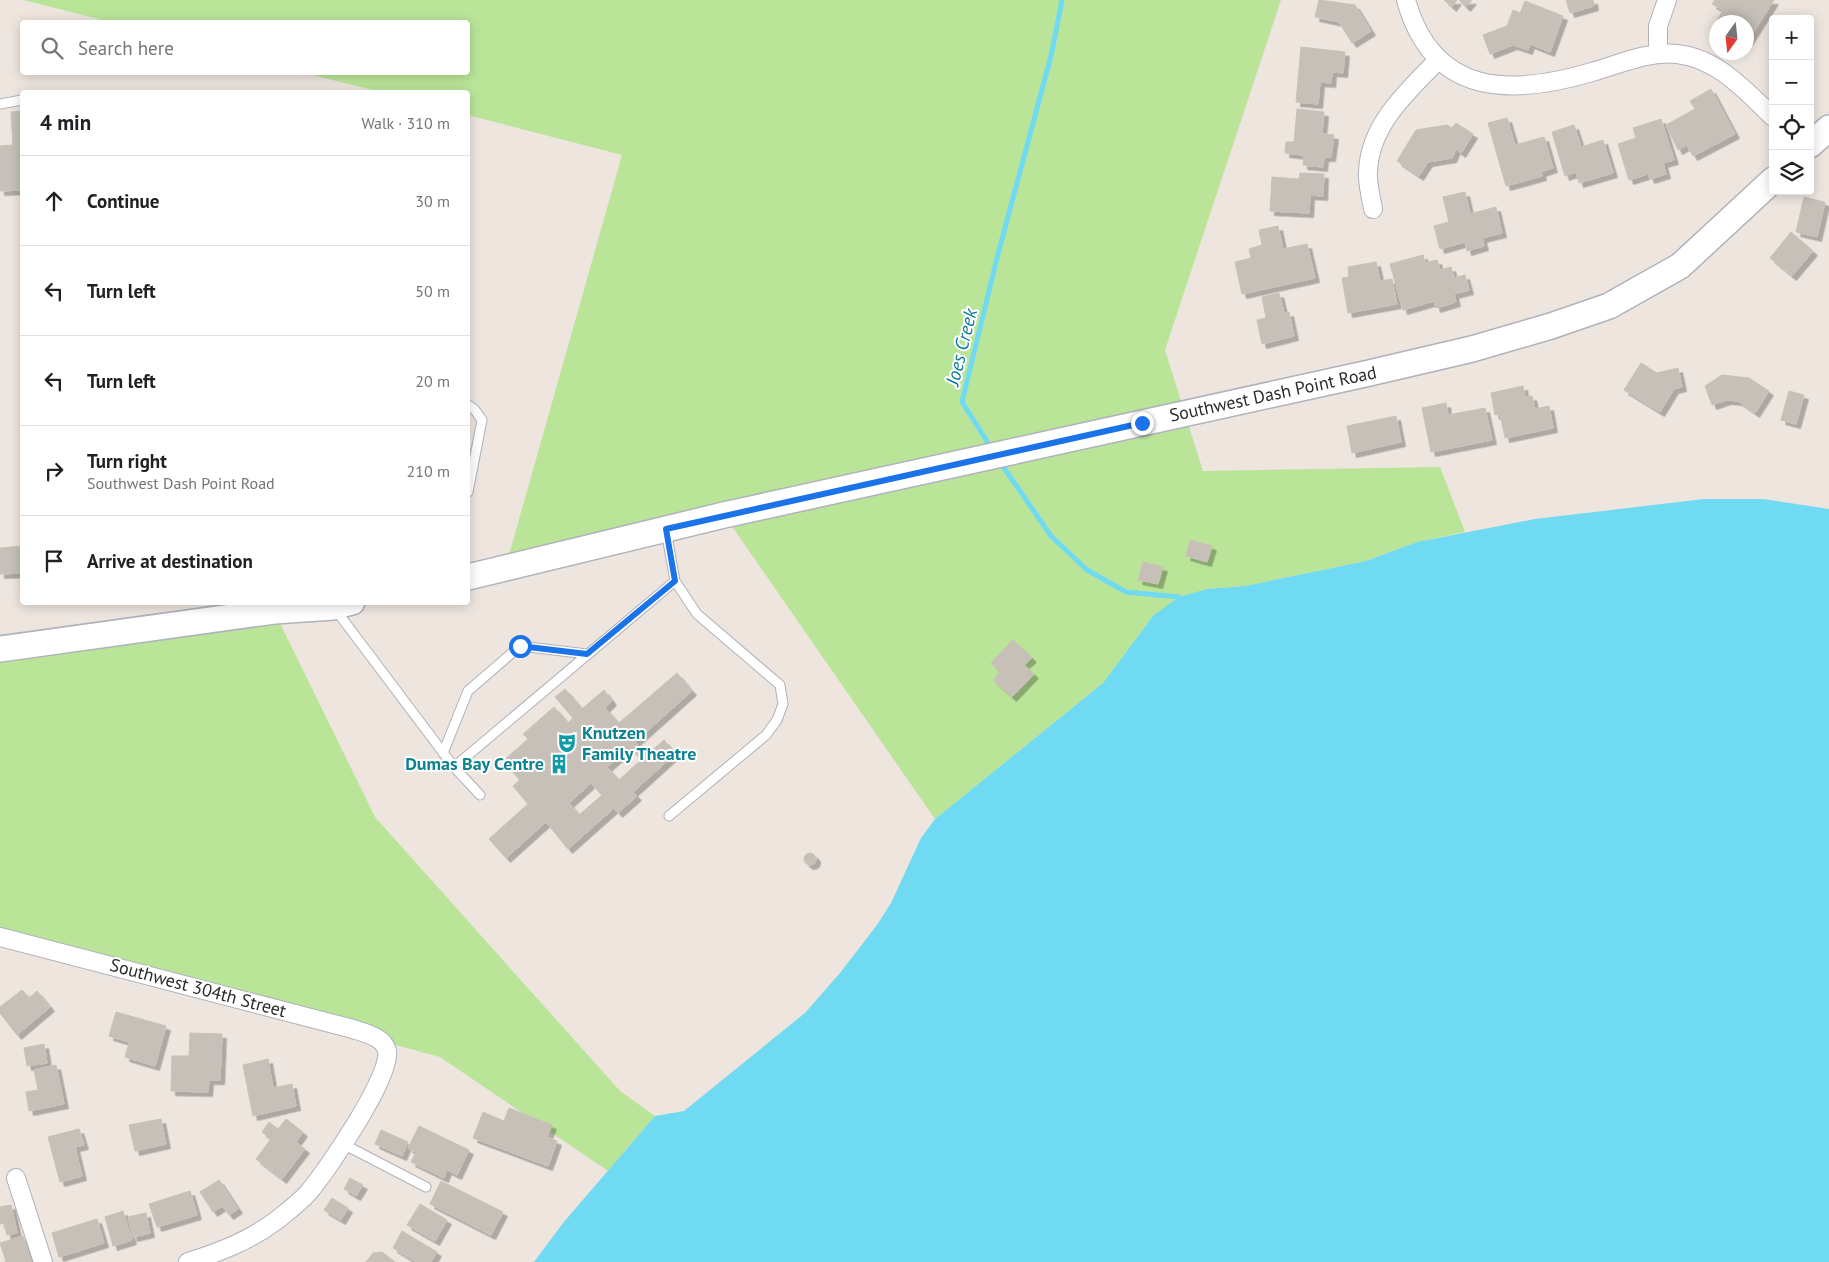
<!DOCTYPE html>
<meta charset="utf-8">
<style>
:root{--surface:#fff;--page:#f2f2f2;--text:#202124;--muted:#757577;--line:#e0e0e0}
body{margin:0;font-family:"PT Sans",sans-serif;background:var(--page);color:var(--text)}
.controls{position:absolute;right:15px;top:15px;display:grid;overflow:hidden;border-radius:5px;box-shadow:0 2px 12px #0003}
.controls button{width:45px;height:45px;display:grid;place-items:center;padding:0;border:0;border-bottom:1px solid var(--line);background:var(--surface);color:var(--text);font:25px sans-serif}
.compass{position:absolute;left:1709px;top:15px;width:45px;height:45px;border-radius:50%;background:var(--surface);box-shadow:0 2px 12px #0003;rotate:195deg}
.stop{position:absolute;width:15px;height:15px;margin:-11px;border:4px solid #1a73e8;border-radius:50%;background:#fff}
.stop.end{background:#1a73e8;border-color:#fff;box-shadow:0 1px 5px #0008}
.list{margin:0;padding:0;list-style:none}
h2{display:flex;justify-content:space-between;align-items:center;height:65px;margin:0;padding:0 20px;font-size:21px}
h2 small{font-size:16px;font-weight:400;color:var(--muted)}
.list li{display:grid;grid-template-columns:32px 1fr auto;gap:15px;align-items:center;box-sizing:border-box;height:90px;padding:0 20px;border-top:1px solid var(--line)}
.list b{display:block;font-size:19px;white-space:nowrap}
.list p{margin:0;font-size:16px;white-space:nowrap;color:var(--muted)}
.list em{font-size:16px;font-style:normal;color:var(--muted)}
.icon{flex:none;width:28px;height:28px;fill:none;stroke:currentColor;stroke-width:2;stroke-linecap:round;stroke-linejoin:round}
.map{position:relative;flex:none;width:1829px;height:1262px;overflow:hidden}
.search{position:absolute;background:var(--surface);box-shadow:0 2px 12px #0003;left:20px;top:20px;width:450px;height:55px;display:flex;align-items:center;gap:12px;box-sizing:border-box;padding:0 18px;border-radius:5px;color:var(--muted);font-size:19px}
.panel{position:absolute;background:var(--surface);box-shadow:0 2px 12px #0003;left:20px;top:90px;width:450px;height:515px;border-radius:5px}
.map>svg:first-child{display:block}
.green{fill:#bae599}
.water{fill:#6fdaf1}
.lines{fill:none;stroke-linecap:round;stroke-linejoin:round}
.stream{stroke:#6fdaf1;stroke-width:5}
.building{fill:#c6c0b9;stroke:#c9c1b7;fill-rule:evenodd;filter:url(#shadow)}
.lane-casing{stroke:#aeb2bc;stroke-width:11}
.street-casing{stroke:#aeb2bc;stroke-width:20}
.secondary-casing{stroke:#aeb2bc;stroke-width:28}
.lane{stroke:#fff;stroke-width:9}
.street{stroke:#fff;stroke-width:18}
.secondary{stroke:#fff;stroke-width:25}
.route{stroke:#1a73e8;stroke-width:6}
.labels{text-anchor:middle;stroke-width:4;stroke-linejoin:round;paint-order:stroke}
.street-label{font-size:18px;fill:#2c2c2c;stroke:#fff}
.culture-label{font-size:18px;font-weight:bold;fill:#0d838f;stroke:#fff;text-anchor:start}
.water-label{font-size:19px;font-style:italic;fill:#0b7aa0;stroke:#fff}
</style>
<div class="map">
<svg width="1829" height="1262" viewBox="0 0 1829 1262">
<defs>
<filter id="shadow"><feDropShadow dx="4.5" dy="4.5" stdDeviation="0" flood-color="#0004"/></filter>
</defs>
<rect width="100%" height="100%" fill="#ede5de"/>
<path class="green" d="M23,0h1258l-116,350 38,121 237,-4 25,65 -48,10 -51,19 -121,25 -38,3 -54,27 -50,67 -168,136 -211,-304 -219,54 117,-414 -154,-40v-23h-87l-77,-19 164,-1v-50h-358z
M274,611l101,206 245,274 35,25 -47,55 -168,-114 -440,-119v-294z"/>
<path class="water" d="M1704,499h59l66,10v753h-1295l29,-39 92,-107 29,-5 121,-98 35,-40 37,-48 14,-22 30,-65 14,-19 168,-136 50,-67 26,-19 28,-8 38,-3 121,-25 51,-19 118,-23z"/>
<g class="lines">
<path class="stream" d="M992,449l-30,-47 36,-148 53,-198 11,-56
M1000,462l51,74 36,34 39,22 53,5"/>
</g>
<path class="building" d="M1319,0l36,5 16,26 -19,12 -13,-21 -24,-5z
M1444,0h13l-5,7z
M1459,0h13l-6,7z
M1566,0h27l1,6 -24,7z
M1715,0h59l-26,41 -2,-19 -29,-1 6,-11 -11,-6z
M1525,1l38,15 -13,36 -20,-8 -2,6 -15,-5 -23,9 -7,-19 24,-9 6,-16 7,3z
M1301,47l44,5 -2,21 -11,-1 -1,11 -11,-1 -2,22 -22,-2z
M1711,89l24,45 -42,22 -6,-11 -9,5 -12,-25 29,-16 -5,-8z
M1297,109l27,3 -2,22 12,1 -3,22h-7l-1,10 -20,-2 1,-10 -19,-2 1,-11h8z
M22,111v79l-22,1v-45l13,-1 -2,-33z
M1507,118l8,27 29,-8 9,31 -12,4 1,4 -36,10 -18,-63z
M1661,119l13,41 -11,3 3,11 -16,5 -2,-5 -19,6 -11,-36 18,-6 -3,-10z
M1456,123l17,11 -12,19 -5,-4 -4,9 -24,4 -9,14 -22,-15 19,-31 31,-5 5,3z
M1574,125l7,22 22,-7 10,33 -34,10 -3,-11 -11,4 -13,-44z
M1300,173l24,1 -1,22 -13,-1 -1,18 -39,-2 2,-34 27,2z
M1465,192l5,22 26,-7 6,26 -20,5 2,8 -17,5 -2,-9 -25,7 -6,-23 15,-4 -6,-25z
M1804,197l21,5 -8,35 -21,-5z
M1278,226l5,23 24,-5 8,34 -73,16 -7,-32 16,-4 -2,-9 13,-4 -3,-15z
M1791,232l22,19 -21,25 -22,-18z
M1423,255l2,8 12,-3 3,10 11,-3 3,11 11,-3 4,15 -15,4 2,8 -20,6 -2,-7 -31,9 -13,-46z
M1376,262l4,19 12,-2 5,25 -49,9 -6,-35 7,-1 -1,-10z
M1279,293l5,20 5,-1 5,24 -32,8 -5,-24 9,-2 -4,-21z
M1641,363l16,10 21,-5 4,19 -8,2 -14,23 -36,-22z
M1722,375l27,3 20,13 -14,22 -17,-12 -11,-1 -15,5 -7,-19z
M1523,386l2,11 7,-1 3,13 14,-3 4,22 -48,10 -5,-24 -5,1 -4,-22z
M1789,391l15,4 -8,29 -15,-4z
M1446,403l2,12 37,-7 7,32 -61,12 -9,-44z
M1396,416l5,26 -49,11 -5,-27z
M1190,540l22,6 -5,16 -21,-6z
M22,546v27l-22,1v-26z
M1143,562l20,5 -5,17 -20,-4z
M1013,640l19,18 -8,7 10,9 -22,23 -19,-17 7,-8 -9,-9z
M677,673l15,18 -57,51 12,13 17,-15 11,14 -42,38 4,4 -19,17 -4,-5 -46,41 -22,-27 -40,36 -17,-19 39,-35 -15,-18 7,-6 -17,-19 25,-22 -5,-5 31,-27 14,16 5,-5 -18,-21 10,-8 17,20 22,-19 8,11 -7,7 14,15zM630,747l11,13 -22,20 -12,-13zM591,783l11,12 -23,20 -10,-12z
M804 859a6 6 0 1 1 12 0a6 6 0 1 1-12 0Z
M22,990l7,8 8,-7 13,16 -33,28 -17,-22v-6z
M116,1012l50,14 -11,40 -30,-9 4,-15 -20,-6z
M190,1033l32,1 -2,46h-11l-1,12 -37,-1 1,-35h17z
M44,1044l3,19 -20,3 -3,-18z
M268,1059l5,29 19,-4 4,22 -43,10 -10,-51z
M56,1065l8,39 -35,7 -3,-19 12,-2 -4,-20z
M509,1108l43,17 -5,12 10,4 -9,25 -75,-28 10,-26 21,9z
M161,1119l5,25 -31,7 -6,-26z
M286,1119l17,13 -7,10 9,7 -23,30 -26,-20 15,-20 -9,-7 7,-10 9,7z
M419,1126l50,24 -12,25 -10,-5 -3,8 -33,-16 5,-10 -8,-4z
M79,1129l5,16 -9,2 7,29 -22,6 -12,-45z
M381,1130l27,12 -6,14 -27,-12z
M350,1178l13,7 -7,11 -12,-7z
M219,1180l19,29 -9,6 -7,-9 -9,6 -13,-20z
M441,1181l62,31 -12,23 -61,-31z
M190,1191l7,24 -40,12 -8,-23z
M332,1198l16,10 -7,12 -17,-10z
M420,1204l27,16 -12,21 -28,-16z
M11,1205l6,28 -10,2 -3,-12 -4,1v-17z
M123,1211l9,29 -19,6 -8,-29z
M146,1213l4,20 -17,4 -5,-20z
M97,1219l7,24 -45,14 -7,-24z
M402,1231l35,21 -6,10h-15l-23,-14z
M23,1236l8,26h-27l2,-1 -6,-18z
M382,1252l13,10h-29l7,-9z"/>
<g class="lines">
<defs>
<path id="lane" d="M0,104l22,-4
M468,405l6,4 8,11 -14,72
M335,609l119,158 221,-186 -9,-51
M443,753l25,-62 52,-45 67,8
M454,767l26,28
M669,816l97,-81 11,-15 6,-16 -3,-19 -83,-71 -22,-33
M343,1144l83,43"/>
<path id="street" d="M1406,0c27,97 105,96 186,72 28,-8 55,-21 85,-18 40,4 69,37 96,63
M1658,54v-28l9,-26
M1373,209c-2,-12 -6,-26 -5,-38 2,-47 40,-80 70,-111
M0,937l353,92c12,4 31,8 34,22 5,25 -61,121 -79,142 -9,10 -21,19 -31,27 -28,21 -57,32 -89,42
M16,1178l27,84"/>
<path id="secondary" d="M1810,145l19,-17
M468,577l256,-62 641,-141 107,-25 79,-23 58,-20 71,-40 93,-86
M0,649l274,-38 59,-4 19,-5"/>
</defs>
<use href="#lane" class="lane-casing"/>
<use href="#street" class="street-casing"/>
<use href="#secondary" class="secondary-casing"/>
<use href="#lane" class="lane"/>
<use href="#street" class="street"/>
<use href="#secondary" class="secondary"/>
</g>
<g class="lines">
<path class="route" d="M520,646l67,8 88,-73 -9,-52 476,-106"/>
</g>
<defs>
<symbol id="theatre-bare" viewBox="-9 -9 18 18"><path d="M-5-5.5Q0-4 5-5.5V0Q5 5 0 6Q-5 5-5 0ZM-3.3-2.5H-1v1.5H-3.3ZM1-2.5H3.3v1.5H1ZM-2.8 1Q0 5.5 2.8 1Z" fill="#0f9aa8" stroke="#fff" stroke-width="2.5" paint-order="stroke"/></symbol>
<symbol id="building-bare" viewBox="-9 -9 18 18"><path d="M-4-6H4V6H1V3H-1V6H-4ZM-2.5-4.3h1.7v1.8h-1.7ZM.8-4.3h1.7v1.8H.8ZM-2.5-1h1.7V.8h-1.7ZM.8-1h1.7V.8H.8Z" fill="#0f9aa8" stroke="#fff" stroke-width="2.5" paint-order="stroke"/></symbol>
</defs>
<g fill-rule="evenodd">
<use href="#theatre-bare" x="553" y="729" width="28" height="28"/>
<use href="#building-bare" x="545" y="750" width="28" height="28"/>
</g>
<g class="labels">
<g class="street-label">
<text transform="translate(1273 394) rotate(-12)" y="6">Southwest Dash Point Road</text>
<text transform="translate(198 988) rotate(15)" y="6">Southwest 304th Street</text>
</g>
<g class="culture-label">
<text x="582" y="739">Knutzen<tspan x="582" dy="21">Family Theatre</tspan></text>
<text x="544" y="770" text-anchor="end">Dumas Bay Centre</text>
</g>
<g class="water-label">
<text transform="translate(961 347) rotate(-76)" y="7">Joes Creek</text>
</g>
</g>
</svg>
<div class="controls">
<button>+</button>
<button>−</button>
<button><svg class="icon" aria-label="locate" viewBox="0 0 24 24"><circle cx="12" cy="12" r="6"/><path d="M12 2v4M12 18v4M2 12h4M18 12h4"/></svg></button>
<button><svg class="icon" aria-label="layers" viewBox="0 0 24 24"><path d="M12 4l9 5-9 5-9-5zM3 14l9 5 9-5"/></svg></button>
</div>
<svg class="compass" viewBox="-18 -18 36 36"><path d="M0-13l5 13h-10z" fill="#e53935"/><path d="M0 13l5-13h-10z" fill="#757577"/></svg>
<div class="stop" style="left:520px;top:646px"></div>
<div class="stop end" style="left:1142px;top:423px"></div>
<div class="search"><svg class="icon" aria-label="search" viewBox="0 0 24 24"><circle cx="10" cy="10" r="6"/><path d="M15 15l6 6"/></svg>Search here</div>
<section class="panel">
<h2>4 min<small>Walk · 310 m</small></h2>
<ul class="list">
<li><svg class="icon" aria-label="ahead" viewBox="0 0 24 24"><path d="M12 20V5M6 11l6-6 6 6"/></svg><div><b>Continue</b></div><em>30 m</em></li>
<li><svg class="icon" aria-label="left" viewBox="0 0 24 24"><path d="M17 20v-9H6M10 6l-5 5 5 5"/></svg><div><b>Turn left</b></div><em>50 m</em></li>
<li><svg class="icon" aria-label="left" viewBox="0 0 24 24"><path d="M17 20v-9H6M10 6l-5 5 5 5"/></svg><div><b>Turn left</b></div><em>20 m</em></li>
<li><svg class="icon" aria-label="right" viewBox="0 0 24 24"><path d="M7 20v-9h11M14 6l5 5-5 5"/></svg><div><b>Turn right</b><p>Southwest Dash Point Road</p></div><em>210 m</em></li>
<li><svg class="icon" aria-label="arrive" viewBox="0 0 24 24"><path d="M6 21V4h12l-3 4 3 4H6"/></svg><div><b>Arrive at destination</b></div></li>
</ul>
</section>
</div>
